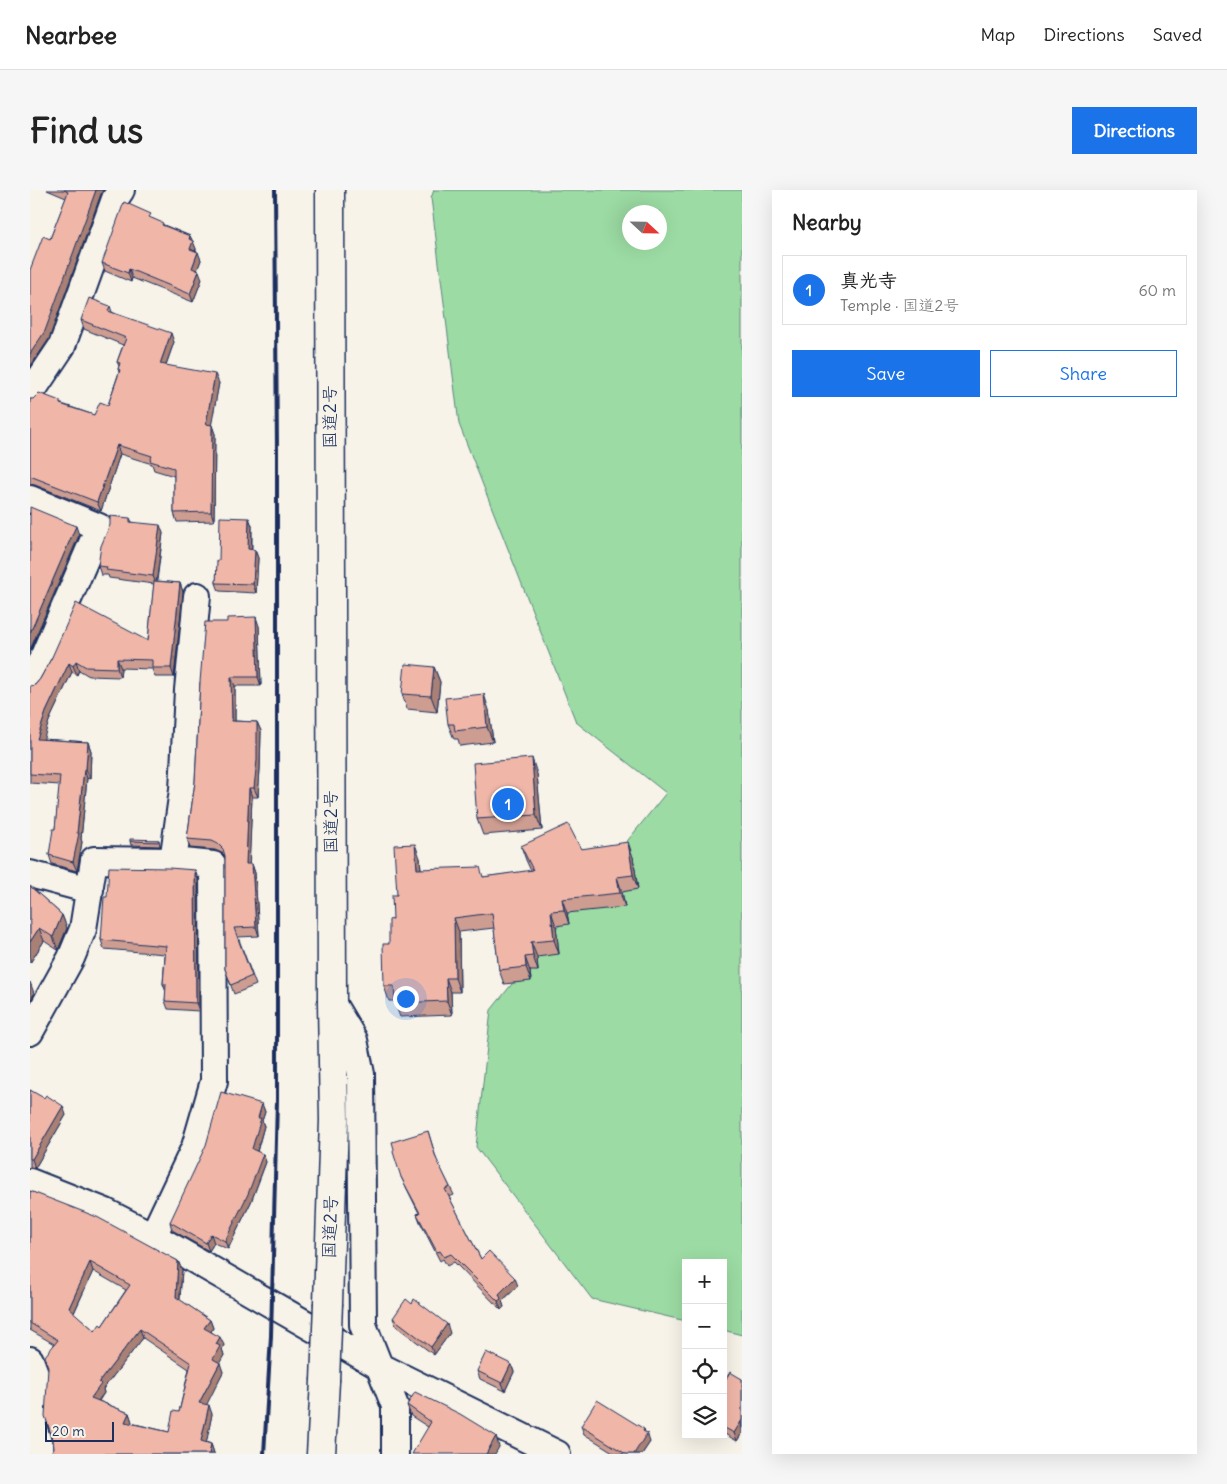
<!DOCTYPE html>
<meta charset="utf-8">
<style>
:root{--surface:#fff;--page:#f6f6f6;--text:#222;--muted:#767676;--line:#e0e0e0;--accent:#1a73e8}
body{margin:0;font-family:Delius,"Klee One",sans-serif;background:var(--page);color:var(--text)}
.controls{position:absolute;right:15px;bottom:15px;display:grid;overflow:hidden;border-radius:0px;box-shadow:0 5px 20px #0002}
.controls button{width:45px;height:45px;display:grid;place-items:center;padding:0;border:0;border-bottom:1px solid var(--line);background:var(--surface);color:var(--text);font:25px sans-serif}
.compass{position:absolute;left:592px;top:15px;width:45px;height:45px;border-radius:50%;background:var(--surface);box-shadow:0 5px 20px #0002;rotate:112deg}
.scale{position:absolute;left:15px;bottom:12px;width:69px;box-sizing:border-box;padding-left:5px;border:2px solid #1b2f5e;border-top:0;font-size:14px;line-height:18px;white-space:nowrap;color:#1b2f5e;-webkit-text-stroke:4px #f7f3e8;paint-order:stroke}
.you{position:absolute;left:375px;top:808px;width:18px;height:18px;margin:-12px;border:4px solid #fff;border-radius:50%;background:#1a73e8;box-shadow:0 0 0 8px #1a73e833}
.badge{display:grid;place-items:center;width:32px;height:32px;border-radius:50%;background:var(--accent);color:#fff;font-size:16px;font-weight:700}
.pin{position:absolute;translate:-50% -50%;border:2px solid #fff;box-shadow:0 1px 5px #0006}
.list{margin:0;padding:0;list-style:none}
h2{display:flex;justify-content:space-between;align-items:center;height:65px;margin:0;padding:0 20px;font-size:21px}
h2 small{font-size:16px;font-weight:400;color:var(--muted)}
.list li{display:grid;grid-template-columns:32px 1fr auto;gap:15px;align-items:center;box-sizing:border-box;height:70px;margin:0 10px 10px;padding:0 10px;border:1px solid var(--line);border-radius:0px}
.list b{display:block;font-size:19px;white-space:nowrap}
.list p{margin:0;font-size:16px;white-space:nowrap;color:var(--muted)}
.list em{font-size:16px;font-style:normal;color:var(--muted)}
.actions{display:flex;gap:10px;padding:15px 20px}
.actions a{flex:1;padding:11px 0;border:1px solid var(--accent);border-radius:0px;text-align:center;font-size:18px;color:var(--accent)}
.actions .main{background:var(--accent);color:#fff}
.icon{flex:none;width:28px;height:28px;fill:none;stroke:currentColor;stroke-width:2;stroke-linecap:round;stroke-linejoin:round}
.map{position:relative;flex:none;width:712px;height:1264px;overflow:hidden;border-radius:0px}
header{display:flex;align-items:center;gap:30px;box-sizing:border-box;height:70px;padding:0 25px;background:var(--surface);border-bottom:1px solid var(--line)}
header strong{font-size:24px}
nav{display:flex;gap:28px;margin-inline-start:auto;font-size:18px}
.intro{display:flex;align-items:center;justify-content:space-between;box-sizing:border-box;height:120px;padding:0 30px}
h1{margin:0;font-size:35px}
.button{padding:12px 22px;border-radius:0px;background:var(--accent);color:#fff;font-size:18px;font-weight:700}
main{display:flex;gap:30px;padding:0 30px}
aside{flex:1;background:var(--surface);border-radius:0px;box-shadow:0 5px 20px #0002}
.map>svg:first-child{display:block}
.green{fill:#9cdba3;stroke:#5c8580;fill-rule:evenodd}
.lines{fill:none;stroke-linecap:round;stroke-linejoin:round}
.street-casing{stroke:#1b2f5e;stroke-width:30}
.highway-casing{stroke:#1b2f5e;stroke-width:31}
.street{stroke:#f7f3e8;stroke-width:26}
.highway{stroke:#f7f3e8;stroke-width:28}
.rail{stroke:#1b2f5e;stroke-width:4}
.highway-bridge-casing{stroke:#1b2f5e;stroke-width:31;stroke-linecap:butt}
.highway-bridge{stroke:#f7f3e8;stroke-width:28}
.wall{fill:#ce9d91;stroke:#1b2f5e;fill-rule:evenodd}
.shaded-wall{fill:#a88076;stroke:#1b2f5e}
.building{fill:#f0b7a9;stroke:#1b2f5e;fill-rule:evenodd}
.labels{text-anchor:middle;stroke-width:4;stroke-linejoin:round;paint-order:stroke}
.street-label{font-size:18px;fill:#1b2f5e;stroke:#f7f3e8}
</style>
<header>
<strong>Nearbee</strong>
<nav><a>Map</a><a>Directions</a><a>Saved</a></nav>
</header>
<div class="intro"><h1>Find us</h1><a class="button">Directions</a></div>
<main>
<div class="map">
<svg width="712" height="1264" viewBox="0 0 712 1264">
<rect width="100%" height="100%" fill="#f7f3e8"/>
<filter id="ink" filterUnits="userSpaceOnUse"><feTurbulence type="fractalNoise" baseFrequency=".02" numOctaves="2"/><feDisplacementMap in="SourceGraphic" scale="10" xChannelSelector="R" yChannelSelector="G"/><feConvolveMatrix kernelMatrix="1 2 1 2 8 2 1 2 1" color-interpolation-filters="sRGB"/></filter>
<g filter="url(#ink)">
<path class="green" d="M404,0h308v1145l-19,-5v-67h-37v58l-94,-22 -116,-152 15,-137 175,-217 -90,-71 -117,-298 -28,-226zM600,22h30v30h-30z"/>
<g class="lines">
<defs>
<path id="street" d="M0,204l32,-48 53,-147 6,-9
M0,309l69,28 -57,133 -12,21
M0,684l60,16
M302,813l22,37 7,34 2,251 32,81v48
M0,842l41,-74 12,-29 11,-69 79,1
M0,992l76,30 47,24 226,130 178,88
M123,1046l42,-89 19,-66 -1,-216 -40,-4 10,-71 5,-100 9,-94
M0,1170l6,16 -3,51 9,27"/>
<path id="highway" d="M298,1113l6,-183 -2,-117 -2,-813
M291,1264l4,-73"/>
</defs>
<use href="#street" class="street-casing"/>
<use href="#highway" class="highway-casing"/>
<use href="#street" class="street"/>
<use href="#highway" class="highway"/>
<path class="rail" d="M234,1264l7,-118 6,-236v-647l-2,-263"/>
<defs>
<path id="highway-bridge" d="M295,1191l3,-78"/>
</defs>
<use href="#highway-bridge" class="highway-bridge-casing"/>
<use href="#highway-bridge" class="highway-bridge"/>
</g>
<path class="wall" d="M17,0h56l-2,4 -52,145 1,-100 16,-41z
M123,29l11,6 26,11 6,13v2l5,9 -4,10 5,9 -9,23 -61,-24 -1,4 -26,-11 -3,-8z
M80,116l2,6 62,30 -8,23 53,18 -8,41 4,10 -1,87 -37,1 -3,-9v-37l-20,-6 -2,-6 -32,-10 -19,57 -66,-26 -5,-1v-85l32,5 32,11 14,-10 11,-33 -1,-3 1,-3 -2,-4 6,-17 -39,-16 -3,-9z
M100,328l2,4 31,11 -6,48 23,2 3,9 -9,85h-19l-3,-8 -31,-1 -1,9 -31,-1 -10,-6 -2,5 -5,-3 -23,49 -6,18 45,3 3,9 -1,28 -3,-1 -6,61 1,3 -5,29 -25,-7 -3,-9 6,-26 5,-44 -30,-2v-97l5,-1 5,-6 12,-22 96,-16 6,-57 -45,-6 -1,-3h-7l-3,-9z
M219,328l3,8v23l3,1 3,8 -2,35 -37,-2 -3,-8 3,-22z
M229,436l2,60h-26v35l22,1 4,9 -1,38 -2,28h-6l-3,67h3l3,9 4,63 -21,1 18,48 -22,9 -9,-25v-113l-3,-3 -7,-3 -25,-2 -3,-9 8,-57 5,-100z
M404,477l6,15 -3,30 -30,-3 -5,-15z
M459,520l4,32 -33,4 -2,-7h-4l-6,-15z
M507,584l5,56 -59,5 -6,-16z
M129,650l1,6 -29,-1 -1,-4z
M491,656l60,3 52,8 5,32 -16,3 3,15 -58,6 2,11 -13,2 3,28 -22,3 1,14h-8l1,10 -27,3 -5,-14 -5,-42 -35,4 1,60h-9l1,23 -52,2 -6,-16h-5l-5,-15 5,-42 8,-49 23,-37 1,11 63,8 47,-6 -5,-11z
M165,680l3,9 1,132 -31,-2 -3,-8 1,-9 -3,-8 2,-30 -61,-5 -3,-9 6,-43z
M0,696l32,29 5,13 -9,22 -14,-9 -14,22z
M0,900l36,25 -31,53 -5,-1z
M232,914l3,8 -3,9 2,5 -7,26 6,2 3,8 -15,40 -23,47 -14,-6 -5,8 -37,-21 -2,-8z
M398,941l9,30 17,34 -5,2 32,62 37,27 -16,15 2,6 -3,3 -47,-48 -7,4 -4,-7 -3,2 -20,-39 -3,-8 2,-1 -18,-36z
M0,1001l148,70 4,9 -2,30 30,20 3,8 -2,3 13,14 -2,4 2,6 -5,8 4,9 -17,32 6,10 -6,28 5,2 3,9v1h-164l4,-6v-104l-24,-14zM63,1081l33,19 -24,36 -7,5 -21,-18zM113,1148l46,31 -10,43 -10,20 -38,-9 1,-1 -3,-9 -30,-12 5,-8 -1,-4z
M363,1128l57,15 -16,22 -38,-29z
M481,1174l3,8 -9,19 -25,-12 -3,-8z
M712,1189v54l-5,8 -14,-8v-49z
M377,1215l89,31 3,11 -71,-20 -17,-11z
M551,1236l69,16 -8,12h-26l-32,-20z"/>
<path class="shaded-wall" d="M66,0h7l-2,4 -52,145 -19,28v-13z
M160,46l3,6v-1l3,8 -3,8 -3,-8 -1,-10z
M168,62l3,8 -6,16 -3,-8z
M99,79l3,9 -1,4 -3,-9z
M169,81l3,8 -9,23 -3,-8z
M141,143l3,9 -11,31 -3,-9z
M185,184l4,9 -9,50 -4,-9z
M182,235l3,9 -1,87 -3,-9z
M87,255l3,9 -19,57 -4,-9z
M219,328l3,8 -1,32 -3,-9z
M130,335l3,8 -7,51 -3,-8z
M46,336l3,9 -49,115v-17z
M225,360l3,8 -2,35 -3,-9z
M150,393l3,9 -9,85 -3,-9z
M226,427l3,9 2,60 -3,-9z
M87,469l4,9 -1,9 -3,-9z
M46,471l3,9 -2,5 -4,-9z
M39,473l3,9 -23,49 -8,27 -4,-9 9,-27z
M404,477l6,15 -3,30 -6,-16z
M201,487l4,9v44l-3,-9z
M454,504l5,16 4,32 -6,-15z
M227,532l4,9 -1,38 -2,28 -4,-9z
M58,552l3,9 -1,28 -4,-10z
M502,568l5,16 5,56 -6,-15z
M54,579l3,9 -6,61 1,3 -5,29 -4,-9 4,-29z
M219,598l3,9 -3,76 -3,-9z
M598,652l5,15 5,32 -5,-14z
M385,654l5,14 2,26 -5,-15z
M222,674l3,9 4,63 -3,-9z
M165,680l3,9 1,132 -3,-8z
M587,687l5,15 3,15 -5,-14z
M532,709l5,14 2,11 -5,-14z
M521,721l5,15 3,28 -5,-14z
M32,725l5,13 -9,22 -5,-13z
M424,728l5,14 1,60 -5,-14z
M9,738l5,13 -14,22v-21z
M501,752l6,15 1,14 -5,-15z
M495,767l5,14 1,10 -5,-14z
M416,788l5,14 1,23 -5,-14z
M0,792l4,11 -4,9z
M232,914l3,8 -3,9 2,5 -9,32 -3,-9 6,-31z
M33,916l3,9 -31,53 -3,-9z
M233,964l3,8 -15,40 -23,47 -3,-8z
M181,1044l3,9 -5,8 -3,-8z
M148,1071l4,9 -3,36 -3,-9z
M60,1072l3,9 -21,46 -3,-9z
M485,1088l3,8 -16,15 2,6 -3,3 -3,-9 1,-7z
M180,1130l3,8 -5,9 -4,-9z
M417,1134l3,9 -16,22 -3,-8z
M110,1139l3,9 -40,51 1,4 -10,13 -3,-8 8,-16z
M190,1147l4,8 -2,4 2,6 -7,13 -4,-9 3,-15z
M190,1173l3,9 -20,40 -4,-9z
M481,1174l3,8 -9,19 -3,-8z
M179,1215l3,9 -7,36 -4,-9z
M99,1223l3,9 -4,9 -3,-9z
M711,1230l1,13 -5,8 -3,-8z
M614,1239l2,6 1,-2 3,9 -8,12h-8z
M466,1246l3,11 -4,7h-9z
M181,1254l3,9v1h-5z"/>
<path class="building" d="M34,0h32l-51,141 -15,23v-84l13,-34 7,3 18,-47z
M94,12l27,12 -2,3 14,6 -1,2 28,11 -1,3 4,2 -3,8 8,3 -6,16 7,3 -9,23 -61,-25 -1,4 -26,-10z
M59,108l21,8 -2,5 63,22 -11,31 55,10 -9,50 6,1 -1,87 -37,1v-45l-24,-7 2,-5 -35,-11 -20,57 -67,-26v-77h3l6,-6 21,8v3l34,11 6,-13 8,3 12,-35 -2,-1 2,-6 -3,-1 9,-24 -45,-18z
M0,317l46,19 -46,107z
M80,326l20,2v4l30,3 -7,51 -47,-6 1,-3 -9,-1 3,-20 9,-21z
M190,327l29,1 -1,31 7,1 -2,34 -37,-1 1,-22h2z
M124,391l26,2 -9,85h-19v-8l-35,-1v9l-31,-1 -10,-6 -3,5 -4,-3 -23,49 -9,27 51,3 -2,27h-2l-7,64h2l-6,29 -24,-7 4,-26h2l5,-53 -30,-2v-88l5,-1 5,-6 12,-22 24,-54 72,38z
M226,427l2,60h-27l1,44 25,1v38l-3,28h-5l-3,76h6l4,63 -22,1 18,48 -21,9 -6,-16v-113l-2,-7 -5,-5 -6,-3 -25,-2 8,-57 5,-100 5,-60h22v-4z
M375,474l29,3 -3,29 -29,-2z
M454,504l3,33 -32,4 -1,-7h-6l-3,-26z
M502,568l4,57 -59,4 -4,-56z
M538,634l13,25 47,-7 5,33 -16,2 3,16 -58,6 2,11 -13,1 3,29 -23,2 2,14 -8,1 1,10 -27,3 -7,-57 -38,5 1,60h-9l1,23 -52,2 -1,-17h-10l-1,-42h6v-24l4,-1 -1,-24h5l-3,-50 21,-1 2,25 63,-2 3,10 50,-7 -12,-24z
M100,649l29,1 -1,2 -28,-1z
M79,677l60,1 26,2 1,133 -31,-2 1,-17h-3l3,-38 -65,-6 3,-43h3z
M0,696l32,29 -9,22 -14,-9 -9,14z
M0,900l14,8 2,-3 17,11 -31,53h-2z
M191,902l41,12 -4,14h3l-9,31 11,5 -15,40 -23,47 -14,-7 -5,9 -36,-21 36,-77z
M398,941l8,27 14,29 -5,2 36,70 8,-8 26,27 -16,16 2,5 -3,2 -47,-47 -7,3 -4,-6 -3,1 -20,-38 3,-1 -19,-36 -8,-25 1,-3 -2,-7z
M0,1001l67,26 81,44 -2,36 34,23 -6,8 16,9 -4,7 4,2 -7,13 7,4 -21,40 10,2 -8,36 10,3 -2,10h-159l4,-6 -1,-8 -8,-24 3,-48 -3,-12 13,-16 -28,-17zM60,1072l40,23 -28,41 -2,-2 -5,7 -26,-23zM110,1139l51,34 -12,49 -6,-1 -4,21 -44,-10 4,-9 -38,-15 10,-14 -2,-2z
M376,1109l6,5 2,-5 33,25 -16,23 -38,-29z
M456,1162l25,12 -9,19 -25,-12z
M700,1182l12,7v41l-8,13 -11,-6v-43z
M385,1202l45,22 36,22 -10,18h-74l19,-32 -24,-17z
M567,1210l47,29 -1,2 4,2 -13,21h-8l-45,-28z"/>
</g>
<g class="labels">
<g class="street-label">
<text transform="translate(300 227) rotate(-90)" y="6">国道2号</text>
<text transform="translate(301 632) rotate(-90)" y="6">国道2号</text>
<text transform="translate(300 1037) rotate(-88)" y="6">国道2号</text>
</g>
</g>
</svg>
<div class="controls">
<button>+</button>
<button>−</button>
<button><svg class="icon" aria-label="locate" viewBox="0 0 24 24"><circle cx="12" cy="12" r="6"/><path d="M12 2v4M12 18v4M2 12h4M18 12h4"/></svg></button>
<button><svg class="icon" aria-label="layers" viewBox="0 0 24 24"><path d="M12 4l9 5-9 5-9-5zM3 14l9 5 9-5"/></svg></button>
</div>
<svg class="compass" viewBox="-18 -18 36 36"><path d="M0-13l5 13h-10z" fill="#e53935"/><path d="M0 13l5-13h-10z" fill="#767676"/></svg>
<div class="scale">20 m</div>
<div class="you"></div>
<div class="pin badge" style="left:478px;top:614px">1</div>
</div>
<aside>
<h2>Nearby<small></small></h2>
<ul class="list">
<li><span class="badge">1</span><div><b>真光寺</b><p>Temple · 国道2号</p></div><em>60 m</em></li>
</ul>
<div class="actions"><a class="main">Save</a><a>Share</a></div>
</aside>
</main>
